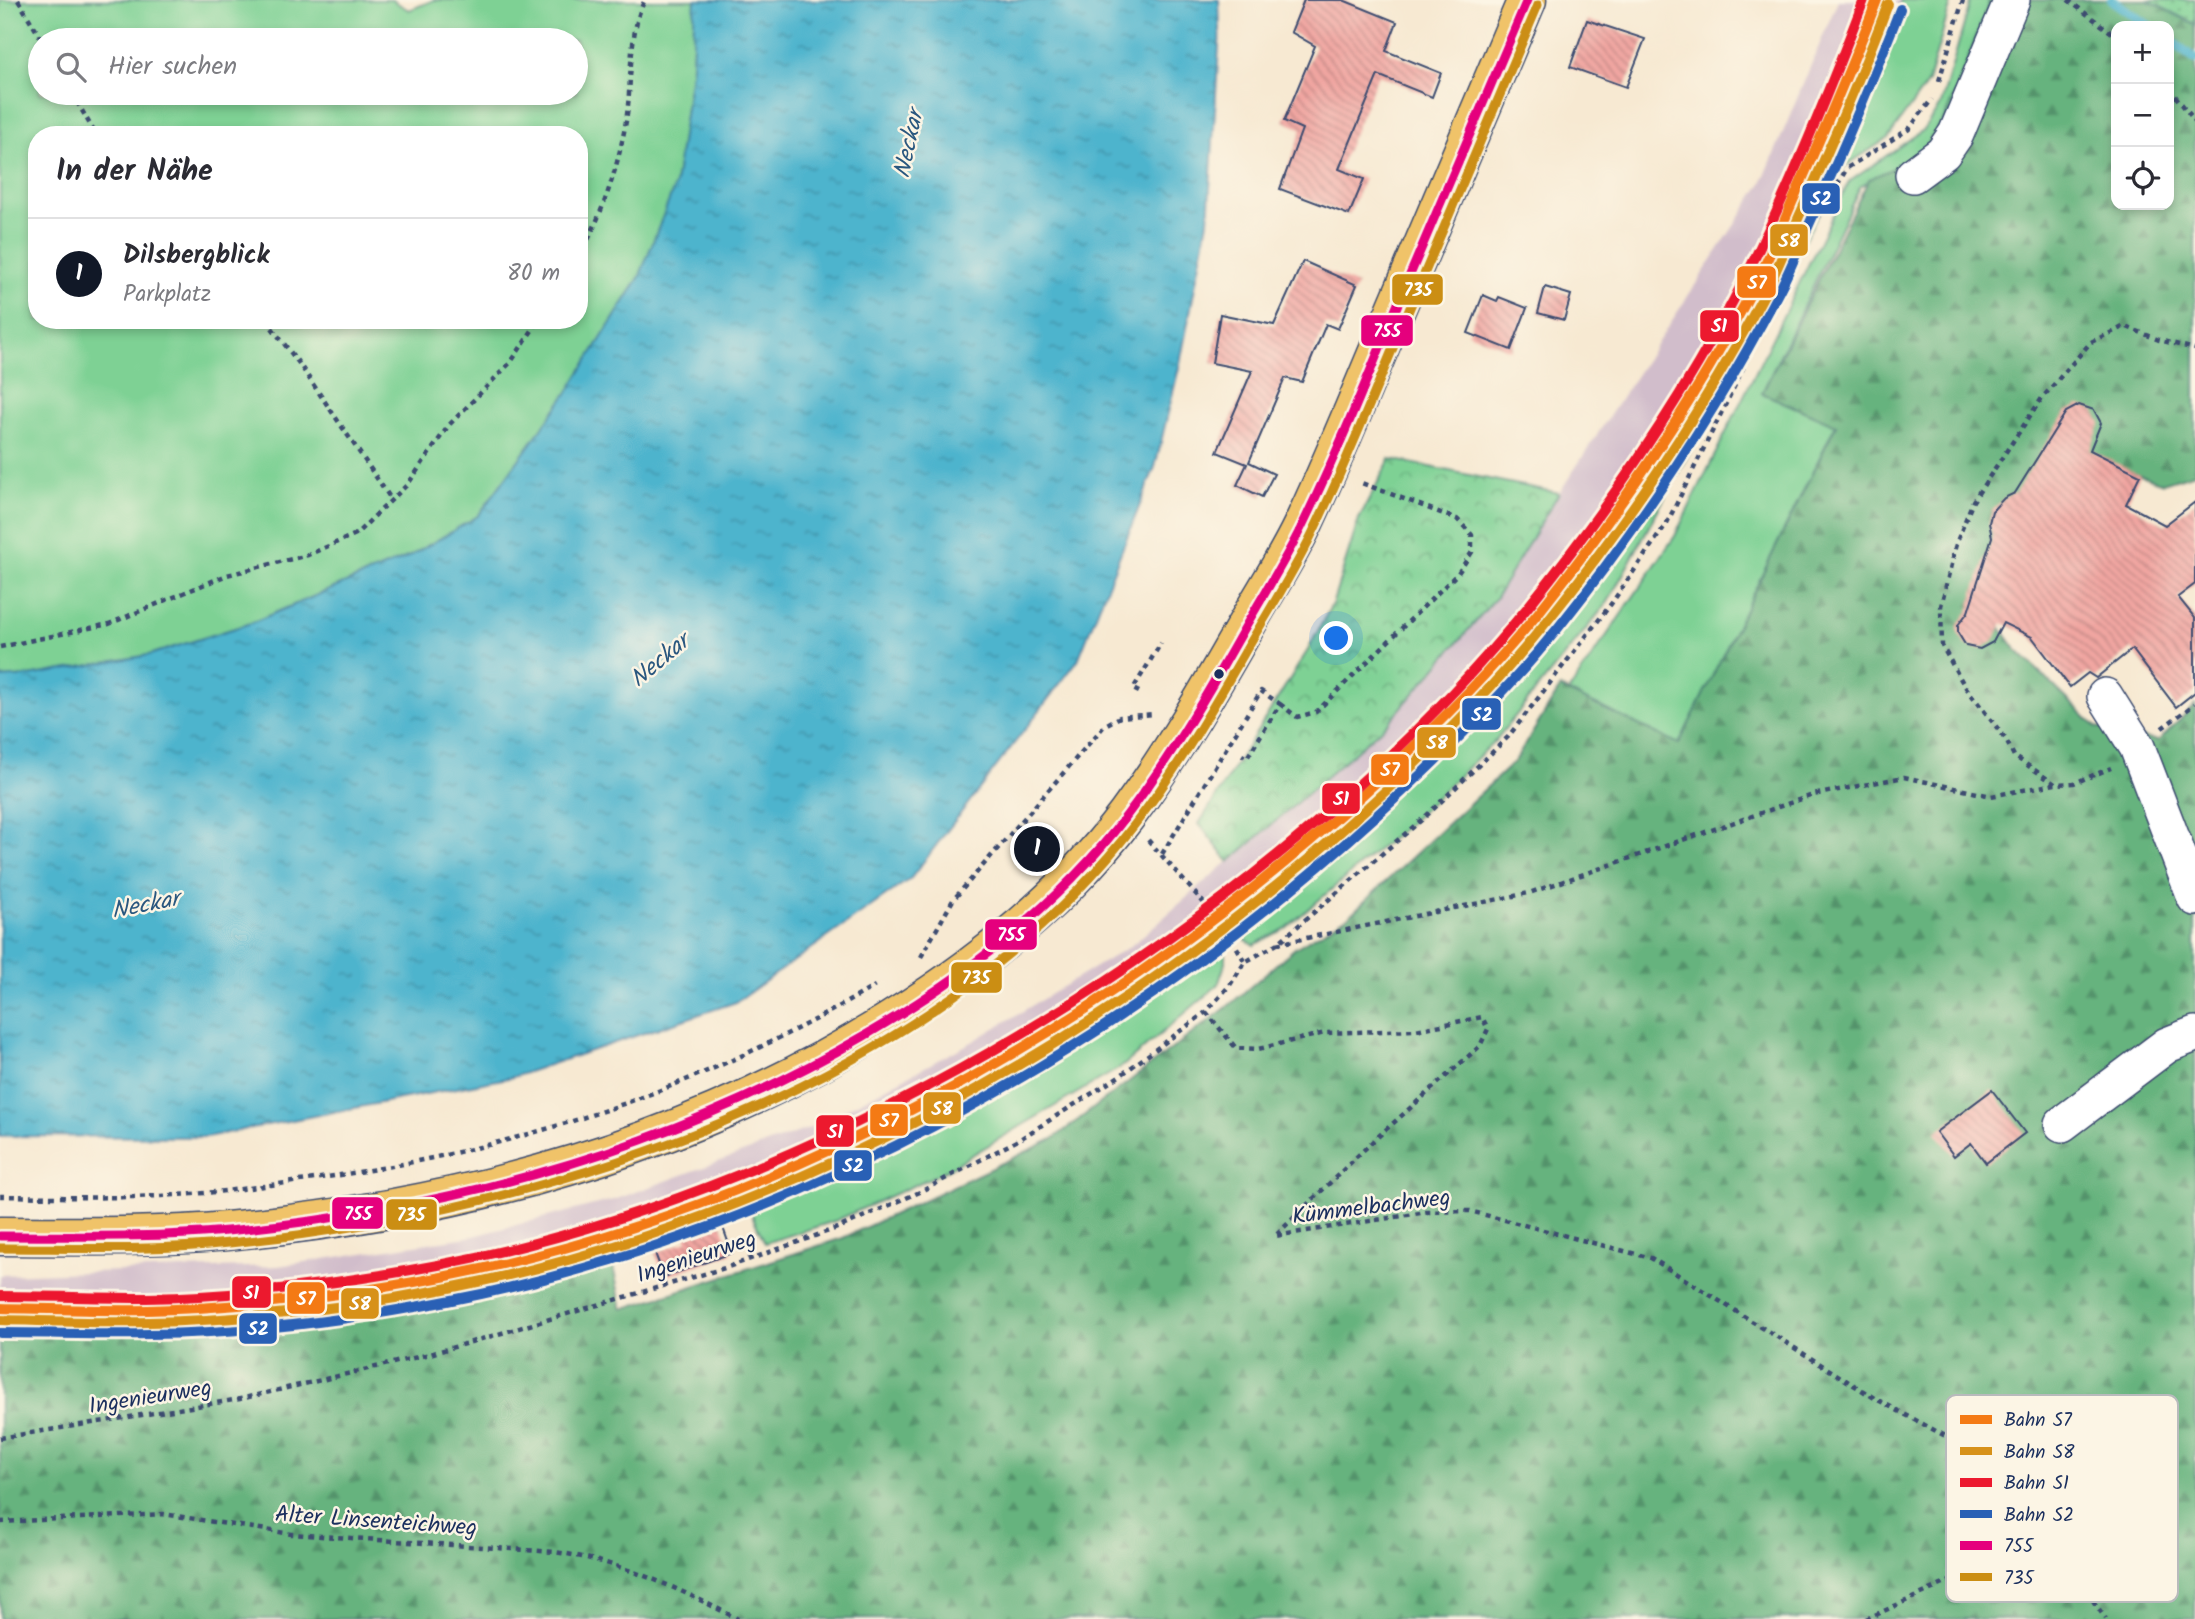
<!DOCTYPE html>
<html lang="de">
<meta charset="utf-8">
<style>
:root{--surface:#fff;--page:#f7f7f7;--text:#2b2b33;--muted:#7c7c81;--line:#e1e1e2;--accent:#111827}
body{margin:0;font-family:Kalam,sans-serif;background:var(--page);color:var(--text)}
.controls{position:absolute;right:21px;top:21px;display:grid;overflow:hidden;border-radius:14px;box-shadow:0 4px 10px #0003}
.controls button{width:63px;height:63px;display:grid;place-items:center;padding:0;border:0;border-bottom:2px solid var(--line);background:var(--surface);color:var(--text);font:35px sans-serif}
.you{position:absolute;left:1337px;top:639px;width:24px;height:24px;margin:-18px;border:5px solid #fff;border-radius:50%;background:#1a73e8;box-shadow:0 0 0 10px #1a73e833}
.badge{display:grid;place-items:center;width:46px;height:46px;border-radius:50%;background:var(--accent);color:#fff;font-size:23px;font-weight:700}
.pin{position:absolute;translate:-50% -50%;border:4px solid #fff;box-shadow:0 2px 7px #0006}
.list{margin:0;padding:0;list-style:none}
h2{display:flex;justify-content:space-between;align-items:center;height:91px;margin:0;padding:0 28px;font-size:30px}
h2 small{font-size:23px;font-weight:400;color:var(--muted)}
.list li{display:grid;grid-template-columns:46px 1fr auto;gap:21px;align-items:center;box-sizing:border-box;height:112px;padding:0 28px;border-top:2px solid var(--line)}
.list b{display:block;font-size:26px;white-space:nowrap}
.list p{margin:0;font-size:23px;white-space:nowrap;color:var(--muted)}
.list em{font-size:23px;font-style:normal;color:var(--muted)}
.icon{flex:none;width:38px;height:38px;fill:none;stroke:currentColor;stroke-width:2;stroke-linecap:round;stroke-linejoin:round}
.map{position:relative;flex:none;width:2195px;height:1619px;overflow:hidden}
.search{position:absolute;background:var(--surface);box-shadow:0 4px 10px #0003;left:28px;top:28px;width:560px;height:77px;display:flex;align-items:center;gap:18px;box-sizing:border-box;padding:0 24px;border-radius:38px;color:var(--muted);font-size:26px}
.panel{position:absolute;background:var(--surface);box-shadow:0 4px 10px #0003;left:28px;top:126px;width:560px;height:203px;border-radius:28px}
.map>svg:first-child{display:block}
.railway{fill:#d1bdcb}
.grass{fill:#7ed194;stroke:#4c8079;stroke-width:2;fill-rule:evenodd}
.forest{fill:url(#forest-firs);stroke:#40716e;stroke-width:2;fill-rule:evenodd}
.park{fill:url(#park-crowns);stroke:#4c8079;stroke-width:2}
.garden{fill:url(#garden-dots);stroke:#4c8079;stroke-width:2}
.water{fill:url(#water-ripples);stroke:#347296;stroke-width:2}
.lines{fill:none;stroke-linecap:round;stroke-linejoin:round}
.stream{stroke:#4eb4cd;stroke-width:10}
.building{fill:url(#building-back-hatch)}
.minor-casing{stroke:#3c4b6f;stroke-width:38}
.major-casing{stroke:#3c4b6f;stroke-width:41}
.path{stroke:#3c4b6f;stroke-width:4.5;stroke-dasharray:5 5;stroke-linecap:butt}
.minor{stroke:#fff;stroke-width:35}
.major{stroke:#f0c369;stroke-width:38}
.bus-1-casing{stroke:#fcf5e5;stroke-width:14}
.bus-2-casing{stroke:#fcf5e5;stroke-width:14}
.bus-1{stroke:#e5007d;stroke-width:9}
.bus-2{stroke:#cb8e13;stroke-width:9}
.rail-1-casing{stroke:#fcf5e5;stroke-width:16}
.rail-2-casing{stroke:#fcf5e5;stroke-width:16}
.rail-3-casing{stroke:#fcf5e5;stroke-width:16}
.rail-4-casing{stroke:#fcf5e5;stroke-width:16}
.rail-1{stroke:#f47a14;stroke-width:10}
.rail-2{stroke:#d79119;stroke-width:10}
.rail-3{stroke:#ec192e;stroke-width:10}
.rail-4{stroke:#2960b5;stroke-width:10}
.bus-dot{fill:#1b2f5e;stroke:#fcf5e5;stroke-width:2.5}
.labels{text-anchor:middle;stroke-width:5;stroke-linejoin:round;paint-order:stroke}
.street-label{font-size:23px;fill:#1b2f5e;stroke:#fcf5e5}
.water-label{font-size:24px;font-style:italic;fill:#2a577f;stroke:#fcf5e5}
.key{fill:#fcf5e5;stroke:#b8babc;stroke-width:2}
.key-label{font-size:19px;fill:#1b2f5e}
.line-badge{stroke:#fcf5e5;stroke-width:2.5}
.badge-label{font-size:19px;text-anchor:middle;font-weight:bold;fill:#fff}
</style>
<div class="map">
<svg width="2195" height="1619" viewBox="0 0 2195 1619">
<defs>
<pattern id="forest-firs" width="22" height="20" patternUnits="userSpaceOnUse" patternTransform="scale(1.75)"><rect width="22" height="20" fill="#66b37e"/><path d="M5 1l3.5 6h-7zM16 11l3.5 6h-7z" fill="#53926a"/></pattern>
<pattern id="park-crowns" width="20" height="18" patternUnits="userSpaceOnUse" patternTransform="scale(1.75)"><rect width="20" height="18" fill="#7ed194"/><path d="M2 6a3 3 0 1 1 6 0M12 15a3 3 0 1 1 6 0" fill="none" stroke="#66aa7c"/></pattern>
<pattern id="garden-dots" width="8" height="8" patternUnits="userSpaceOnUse" patternTransform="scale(1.75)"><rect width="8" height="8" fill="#7ed194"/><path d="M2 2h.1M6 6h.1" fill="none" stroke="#66aa7c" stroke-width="1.8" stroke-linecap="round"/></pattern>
<pattern id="water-ripples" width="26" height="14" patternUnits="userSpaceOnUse" patternTransform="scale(1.75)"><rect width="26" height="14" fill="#4eb4cd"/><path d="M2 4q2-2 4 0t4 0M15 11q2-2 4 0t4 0" fill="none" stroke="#4093aa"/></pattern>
<pattern id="building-back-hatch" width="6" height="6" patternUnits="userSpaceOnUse" patternTransform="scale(1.75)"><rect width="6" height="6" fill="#f1a6a1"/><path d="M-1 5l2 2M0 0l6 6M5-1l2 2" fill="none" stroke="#c28886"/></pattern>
</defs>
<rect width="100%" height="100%" fill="#fcf5e5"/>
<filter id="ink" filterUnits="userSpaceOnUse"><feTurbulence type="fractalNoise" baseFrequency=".0143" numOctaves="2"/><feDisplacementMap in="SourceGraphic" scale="14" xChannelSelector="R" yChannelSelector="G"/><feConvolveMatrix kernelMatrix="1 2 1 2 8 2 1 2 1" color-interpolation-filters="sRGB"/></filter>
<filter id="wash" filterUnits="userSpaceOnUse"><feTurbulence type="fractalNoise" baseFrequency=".00686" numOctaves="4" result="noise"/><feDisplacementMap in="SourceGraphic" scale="28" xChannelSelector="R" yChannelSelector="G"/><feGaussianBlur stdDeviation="1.57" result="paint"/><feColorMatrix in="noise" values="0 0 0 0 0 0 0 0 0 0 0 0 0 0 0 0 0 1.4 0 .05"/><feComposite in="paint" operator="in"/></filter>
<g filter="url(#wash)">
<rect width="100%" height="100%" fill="#f7e9d2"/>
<path class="railway" d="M1838,0h63l-32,93 -120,231 -91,152 -118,159 -115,128 -207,173 -298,190 -173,78 -137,48 -118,31 -153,31 -172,14 -167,-10v-43l278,-9 196,-30 143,-37 193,-71 162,-86 160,-97 257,-223 105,-123 65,-106 203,-310z"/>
<path class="grass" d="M0,0h392l17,10 25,-10h261l-3,66 -17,119 -36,93 -71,114 -90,124 -68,40 -159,67 -102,32 -120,21 -29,2zM40,40h536v53h-536zM37,135h542v185h-542z
M1901,0h51l-24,82 -40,56 -44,29 -236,435 -113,139 -84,81 -125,106 -32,17 -15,-10 -6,-11 192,-161 115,-128 118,-159 91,-152 120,-231z
M1971,0h19c-15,38 -42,133 -73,157 -17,13 -40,16 -57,30l-98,206 74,31 -157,321 -111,-53 107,-156 174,-354 74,-52 18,-26z
M1218,936l7,14v14l-7,21 -95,81 -182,107 -106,48 -70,22 -18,-39 173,-78z"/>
<path class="forest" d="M1990,0h157l48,24v449l-32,10 -93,-32 -81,160 26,37 81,79 62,14 37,-36v914h-2195v-301l167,10 172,-14 153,-31 118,-31 12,57 221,-71 210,-99 174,-132 68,-59 54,-32 166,-155 45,-73 119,56 157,-319 -74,-32 107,-214 49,-22 29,-43zM2116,26h53v179h-53z"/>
<path class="park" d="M1390,459l169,34 -64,106 -106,123 -160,140 -30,-38 109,-174 25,-48 26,-83z"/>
<path class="garden" d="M2147,0h48v24z"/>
<path class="water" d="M695,0h524l1,30 -12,191 -28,142 -25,104 -77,193 -167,218 -175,124 -223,75 -307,60 -206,-1v-458l29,-2 120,-21 102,-32 159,-67 68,-40 90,-124 71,-114 36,-93 17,-119z"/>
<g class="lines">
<path class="stream" d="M2112,0l37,26
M2169,40l26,19"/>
</g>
<g id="blocks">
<path class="building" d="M1304,0h39l54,22 -11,29 55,22 -9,24 -54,-22 -39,94 25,10 -15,36 -69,-26 22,-60 -18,-8 31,-75 -24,-14z
M1587,20l58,19 -19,48 -56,-20z
M1303,261l54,24 -19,44 -12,-5 -24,58 -17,-4 -36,84 25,12 -12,23 -25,-12 10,-21 -30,-12 35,-81 -40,-8 8,-49 54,11z
M1545,287l26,8 -7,25 -26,-7z
M1483,295l14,6 2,-4 28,11 -16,42 -43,-17z
M2079,405l15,5 7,13 -11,27 50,25 -14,29 39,21 30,-23v82l-17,13 17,21v74l-19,15 -44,-58 -36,29 -8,-5 -18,14 -38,-50 -29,-14 -10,19 -13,7 -14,-3 -8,-13v-8l10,-13 24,-75 -3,-14 3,-12 12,-13 11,-5 51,-81z
M1992,1090l33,43 -39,30 -15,-20 -17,13 -18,-24z
M720,1219l12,34 -68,24 -9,-24 32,-12 -3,-8z"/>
</g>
</g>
<g filter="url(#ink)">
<use href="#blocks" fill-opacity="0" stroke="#3c4b6f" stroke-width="2"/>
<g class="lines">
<defs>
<path id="minor" d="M1913,175l30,-22 13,-19 56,-134
M2105,696l32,51 58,151
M2062,1124l105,-79 28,-11"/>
<path id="major" d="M0,1236c76,0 152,2 227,-5 235,-22 465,-85 665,-211 88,-55 173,-122 235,-205 48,-65 87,-133 126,-202 18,-31 38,-62 53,-95 32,-68 60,-139 90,-209 43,-103 87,-206 131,-309"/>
</defs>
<use href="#minor" class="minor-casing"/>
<use href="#major" class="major-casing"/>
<path class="path" d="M18,0l24,40
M2068,0l48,36
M1939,81l24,-81
M2169,88l26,33
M72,93l24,42
M579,257c23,-41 39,-89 47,-136 6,-35 2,-90 19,-121
M266,320l32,42 93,137
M0,647l109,-23 118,-49 81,-20 48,-21 52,-50 41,-59 62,-63 28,-42
M1139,692l-6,-3 28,-46
M1280,704l17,13 19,-5 142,-139 14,-21v-17l-15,-16 -98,-37
M2162,728l33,-24
M2055,784l-41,-28 -9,-18 -41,-53 -22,-39 -1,-40 15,-62 17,-43 69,-103 49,-56 34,-16 34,14 36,9
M1148,840l78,88 19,34
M1162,854l99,-163 19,13 -33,54 -5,-3
M1277,944l252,-51 284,-98 91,-18 87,19 64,-12 19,-1 37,-15
M921,957l32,-57 152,-175 15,-8 34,-3
M1206,1012l30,36 22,1 67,-16 91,-3 66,-13 6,12 -8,17 -108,96 -97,94 152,-24 43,-1 181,47 225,141 90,48 48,43 92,129
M0,1196c58,1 117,3 175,-1 44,-2 88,-9 132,-15 206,-29 387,-88 568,-194
M0,1438l240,-39 111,-26 79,-19 298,-87 112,-40 82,-36 98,-52 101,-64 85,-63 24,-27 15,-23 32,-18 149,-128 82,-79 103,-133 56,-81 145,-294 35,-61 62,-39 23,-30
M0,1522l163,-8 129,20 263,18c67,10 123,36 183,67
M1866,1619l84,-38 52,-39 35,-22"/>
<use href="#minor" class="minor"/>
<use href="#major" class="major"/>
<defs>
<path id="bus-1" d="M0,1236c76,0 152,2 227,-5 224,-22 442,-81 637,-195 99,-58 194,-129 263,-221 46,-61 84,-127 121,-193 18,-31 37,-62 53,-94 38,-78 70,-159 103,-239 41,-96 82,-193 123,-289"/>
<path id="bus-2" d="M0,1248c76,0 153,3 229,-5 318,-31 704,-155 906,-419 42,-54 77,-115 111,-174 22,-38 46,-75 65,-114 32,-65 59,-133 87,-200 47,-110 93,-221 140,-331"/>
</defs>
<use href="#bus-1" class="bus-1-casing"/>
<use href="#bus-2" class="bus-2-casing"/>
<use href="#bus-1" class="bus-1"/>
<use href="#bus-2" class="bus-2"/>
<defs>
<path id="rail-1" d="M0,1308c49,1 99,3 148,2 98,-2 197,-15 294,-33 336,-65 665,-250 917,-479 64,-58 126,-119 180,-186 81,-102 157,-213 217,-329 13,-25 24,-52 35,-78 30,-68 60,-136 86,-205"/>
<path id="rail-2" d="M0,1320c50,1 99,3 149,2 98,-2 199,-14 295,-33 339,-65 670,-251 924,-482 64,-58 126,-119 180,-187 82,-102 158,-215 219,-331 13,-25 23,-53 35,-79 30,-68 60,-136 86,-206"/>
<path id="rail-3" d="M0,1296c49,0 98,2 147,2 97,-2 196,-15 291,-33 396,-75 836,-346 1090,-658 83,-103 162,-219 221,-337 43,-87 80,-179 115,-270"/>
<path id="rail-4" d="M0,1333c50,0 100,2 150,1 99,-1 200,-14 297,-33 341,-66 673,-252 929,-485 64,-58 127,-120 182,-188 82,-103 158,-216 219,-333 14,-26 24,-53 36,-79 31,-69 60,-137 87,-207"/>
</defs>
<use href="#rail-1" class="rail-1-casing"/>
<use href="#rail-2" class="rail-2-casing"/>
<use href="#rail-3" class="rail-3-casing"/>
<use href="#rail-4" class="rail-4-casing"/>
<use href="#rail-1" class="rail-1"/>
<use href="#rail-2" class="rail-2"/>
<use href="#rail-3" class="rail-3"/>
<use href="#rail-4" class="rail-4"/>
</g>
</g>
<circle class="bus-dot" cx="1219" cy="674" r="6"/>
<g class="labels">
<g class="street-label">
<text transform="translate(1371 1206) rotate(-7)" y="8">Kümmelbachweg</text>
<text transform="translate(696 1256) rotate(-18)" y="8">Ingenieurweg</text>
<text transform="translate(150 1396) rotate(-9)" y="8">Ingenieurweg</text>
<text transform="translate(376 1520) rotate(4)" y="8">Alter Linsenteichweg</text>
</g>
<g class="water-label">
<text transform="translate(908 144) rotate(-78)" y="8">Neckar</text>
<text transform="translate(659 660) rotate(-40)" y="8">Neckar</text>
<text transform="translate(145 904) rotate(-11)" y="8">Neckar</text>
</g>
</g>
<rect x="1946" y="1395" width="232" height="207" rx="10" class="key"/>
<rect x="1960" y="1415" width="32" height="9" fill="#f47a14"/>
<rect x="1960" y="1447" width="32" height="8" fill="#d79119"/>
<rect x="1960" y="1478" width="32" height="9" fill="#ec192e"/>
<rect x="1960" y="1510" width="32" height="8" fill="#2960b5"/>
<rect x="1960" y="1541" width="32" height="9" fill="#e5007d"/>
<rect x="1960" y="1573" width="32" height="8" fill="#cb8e13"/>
<g class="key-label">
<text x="2004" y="1426">Bahn S7</text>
<text x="2004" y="1458">Bahn S8</text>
<text x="2004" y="1489">Bahn S1</text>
<text x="2004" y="1521">Bahn S2</text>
<text x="2004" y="1552">755</text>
<text x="2004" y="1584">735</text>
</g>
<g class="line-badge">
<rect x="1801" y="182" width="40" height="33" rx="7" fill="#2960b5"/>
<rect x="1769" y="223" width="40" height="34" rx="7" fill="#d79119"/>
<rect x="1736" y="265" width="41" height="34" rx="7" fill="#f47a14"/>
<rect x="1391" y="273" width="53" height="33" rx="7" fill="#cb8e13"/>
<rect x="1699" y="309" width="41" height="34" rx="7" fill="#ec192e"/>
<rect x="1360" y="314" width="54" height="33" rx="7" fill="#e5007d"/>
<rect x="1461" y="697" width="41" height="34" rx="7" fill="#2960b5"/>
<rect x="1416" y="726" width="41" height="33" rx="7" fill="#d79119"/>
<rect x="1370" y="753" width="40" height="33" rx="7" fill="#f47a14"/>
<rect x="1321" y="782" width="40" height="33" rx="7" fill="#ec192e"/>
<rect x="984" y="918" width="54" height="33" rx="7" fill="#e5007d"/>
<rect x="950" y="961" width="53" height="33" rx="7" fill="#cb8e13"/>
<rect x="922" y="1091" width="40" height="34" rx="7" fill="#d79119"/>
<rect x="869" y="1103" width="40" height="34" rx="7" fill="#f47a14"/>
<rect x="815" y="1114" width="40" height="34" rx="7" fill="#ec192e"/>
<rect x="833" y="1149" width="40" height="33" rx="7" fill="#2960b5"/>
<rect x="331" y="1196" width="53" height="34" rx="7" fill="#e5007d"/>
<rect x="385" y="1198" width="53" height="33" rx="7" fill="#cb8e13"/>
<rect x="231" y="1275" width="41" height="34" rx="7" fill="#ec192e"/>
<rect x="286" y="1281" width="40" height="34" rx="7" fill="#f47a14"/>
<rect x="340" y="1287" width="40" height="33" rx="7" fill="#d79119"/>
<rect x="238" y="1312" width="40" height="33" rx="7" fill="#2960b5"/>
</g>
<g class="badge-label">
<text x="1821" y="205">S2</text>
<text x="1789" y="247">S8</text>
<text x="1757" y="289">S7</text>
<text x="1418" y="296">735</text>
<text x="1719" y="332">S1</text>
<text x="1387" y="337">755</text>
<text x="1482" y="721">S2</text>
<text x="1437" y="749">S8</text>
<text x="1390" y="776">S7</text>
<text x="1341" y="805">S1</text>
<text x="1011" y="941">755</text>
<text x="976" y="984">735</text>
<text x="942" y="1115">S8</text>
<text x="889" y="1127">S7</text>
<text x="835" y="1138">S1</text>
<text x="853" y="1172">S2</text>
<text x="358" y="1220">755</text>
<text x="411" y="1221">735</text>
<text x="251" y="1299">S1</text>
<text x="306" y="1305">S7</text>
<text x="360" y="1310">S8</text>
<text x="258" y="1335">S2</text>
</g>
</svg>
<div class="controls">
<button>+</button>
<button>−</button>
<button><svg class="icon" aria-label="locate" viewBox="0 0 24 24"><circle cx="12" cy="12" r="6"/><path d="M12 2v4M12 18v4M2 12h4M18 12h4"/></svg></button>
</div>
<div class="you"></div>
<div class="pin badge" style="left:1037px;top:849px">1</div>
<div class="search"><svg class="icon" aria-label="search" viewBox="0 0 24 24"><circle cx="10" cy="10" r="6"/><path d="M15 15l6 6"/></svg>Hier suchen</div>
<section class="panel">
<h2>In der Nähe<small></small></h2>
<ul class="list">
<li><span class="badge">1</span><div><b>Dilsbergblick</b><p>Parkplatz</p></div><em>80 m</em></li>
</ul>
</section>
</div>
